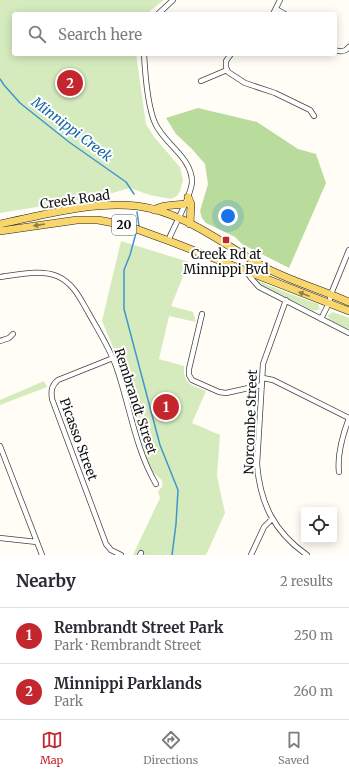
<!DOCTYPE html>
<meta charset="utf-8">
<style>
:root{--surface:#fff;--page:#f7f7f7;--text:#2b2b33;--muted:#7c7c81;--line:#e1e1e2;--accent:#c4262e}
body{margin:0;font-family:Merriweather,serif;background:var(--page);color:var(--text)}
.controls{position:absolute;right:12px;bottom:12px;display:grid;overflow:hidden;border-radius:4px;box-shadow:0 2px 10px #0003}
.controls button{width:36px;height:36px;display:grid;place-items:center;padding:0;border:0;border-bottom:1px solid var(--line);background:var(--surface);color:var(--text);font:20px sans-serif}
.you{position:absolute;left:228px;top:216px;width:14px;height:14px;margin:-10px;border:3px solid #fff;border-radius:50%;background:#1a73e8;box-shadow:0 0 0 6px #1a73e833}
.badge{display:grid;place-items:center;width:26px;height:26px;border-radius:50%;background:var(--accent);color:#fff;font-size:13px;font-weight:700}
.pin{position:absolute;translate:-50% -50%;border:2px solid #fff;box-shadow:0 1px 4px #0006}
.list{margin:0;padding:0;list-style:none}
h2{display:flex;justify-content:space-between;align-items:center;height:52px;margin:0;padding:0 16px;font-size:17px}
h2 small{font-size:13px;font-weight:400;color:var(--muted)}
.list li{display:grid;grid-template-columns:26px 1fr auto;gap:12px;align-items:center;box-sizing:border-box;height:56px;padding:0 16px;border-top:1px solid var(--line)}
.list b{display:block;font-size:15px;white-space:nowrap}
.list p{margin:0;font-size:13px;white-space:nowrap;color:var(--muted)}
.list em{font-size:13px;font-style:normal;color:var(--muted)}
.icon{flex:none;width:22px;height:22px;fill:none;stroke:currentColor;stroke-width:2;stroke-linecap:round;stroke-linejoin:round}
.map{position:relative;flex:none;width:349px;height:555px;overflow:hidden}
.search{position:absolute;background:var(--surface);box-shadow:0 2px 10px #0003;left:12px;right:12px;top:12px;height:44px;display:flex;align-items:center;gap:10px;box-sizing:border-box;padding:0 14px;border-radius:4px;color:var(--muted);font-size:15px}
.sheet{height:164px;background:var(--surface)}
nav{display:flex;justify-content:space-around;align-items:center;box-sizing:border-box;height:56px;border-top:1px solid var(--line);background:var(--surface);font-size:11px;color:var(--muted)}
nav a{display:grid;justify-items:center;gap:2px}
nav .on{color:var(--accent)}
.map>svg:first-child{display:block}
.green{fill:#d5ebbd}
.forest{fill:#b9dc9c}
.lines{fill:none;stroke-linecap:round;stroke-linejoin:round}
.stream{stroke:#3f96cf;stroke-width:1.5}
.minor-casing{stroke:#444;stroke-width:6}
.primary-casing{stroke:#222;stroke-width:8}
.minor{stroke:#fff;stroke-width:4.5}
.primary{stroke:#f9d66b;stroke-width:7}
.oneway{fill:#917d42}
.poi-dot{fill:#c4262e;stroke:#fff;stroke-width:1.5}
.labels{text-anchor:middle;stroke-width:4;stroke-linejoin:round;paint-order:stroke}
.shield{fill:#fff;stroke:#585858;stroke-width:1}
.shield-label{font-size:12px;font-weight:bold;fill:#111}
.street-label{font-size:13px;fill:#111;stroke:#fff}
.poi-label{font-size:13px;fill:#111;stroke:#fff}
.water-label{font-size:14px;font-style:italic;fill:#1768a6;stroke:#fff}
</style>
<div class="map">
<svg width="349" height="555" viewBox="0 0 349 555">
<rect width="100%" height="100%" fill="#fffdf5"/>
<path class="green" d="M0,0h164l-13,10 -3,4h-134v40h122l10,70 8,13 26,30 3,13 -3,11 -3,5 -6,3 -21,-4 -20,-7 -32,9 -98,16z
M121,241l68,21 -18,44 22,6 3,10 -27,-6 -10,43 25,7c-1,18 7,19 22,25l-14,32 28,12 -3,41 8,37 -19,42h-73l27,-57 -2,-7 4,-4c2,-9 -3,-8 -8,-14 -3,-3 -4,-6 -6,-10l-29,-102 -17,-40z
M256,280l34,14 25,9 3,1 2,5 -6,2 -52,-26z
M333,312l16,6v12l-20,-10 -1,-5z
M44,381l3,6 -47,18v-5z"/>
<path class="forest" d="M198,108l59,14 41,27 18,5 10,29 -37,85 -47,-24 -7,-7 -29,-14 -4,-5 -2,-7 8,-27 -3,-20 -14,-16 -15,-14 -10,-16z"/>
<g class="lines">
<path class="stream" d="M0,79l4,6 16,18 49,39 57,40 8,12
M137,212l2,14
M136,233l-6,22 -6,15v39l36,136 18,45 -2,34 -4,31"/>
<defs>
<path id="minor" d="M276,9l9,5
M158,14l15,-14
M273,14l7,-14
M335,50c5,2 10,2 14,-3
M144,54c1,18 4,53 11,69 9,21 37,34 37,59 -1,15 -18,44 -24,59
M231,54l-5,7v6l2,5 17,11 30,10 35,17 4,6
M201,81l26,-11
M247,272l4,6 8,9 90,46
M0,277c18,-2 40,-8 57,-1 16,7 23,22 31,36 10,18 21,35 28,54 14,40 19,82 40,118
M286,300l-23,64 -6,100c3,39 17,68 50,91
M202,314l-13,55v6l3,5 27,12 7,1 36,-8
M321,319l8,-16 2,-9 18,-44
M0,341l9,-3 4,-4
M113,358l-55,22c-7,6 -7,11 -6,19l54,145 5,6 10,5
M263,378l10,2 76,38c-6,16 -12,37 -10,54
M0,446l42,109
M0,538l37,4
M140,555l1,-2
M251,555l13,-28 8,-8"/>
<path id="primary" d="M188,197l3,7 -1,20
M154,210c10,-6 20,-4 31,-6
M0,224c44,-9 92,-23 137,-18 49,6 89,41 131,63 26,13 54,21 81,33
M0,231l77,-11h21l16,3 14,3 44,16 177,69"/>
</defs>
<use href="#minor" class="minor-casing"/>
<use href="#primary" class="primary-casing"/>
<use href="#minor" class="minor"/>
<use href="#primary" class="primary"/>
</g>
<defs><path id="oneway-solid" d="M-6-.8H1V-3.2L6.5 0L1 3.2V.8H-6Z"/></defs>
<g class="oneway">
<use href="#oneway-solid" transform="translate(39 225) rotate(171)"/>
<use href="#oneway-solid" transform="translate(304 294) rotate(-159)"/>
</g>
<rect class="poi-dot" x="222" y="236" width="8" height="8" rx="2"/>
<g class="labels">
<rect class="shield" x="112" y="215" width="24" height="20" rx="3"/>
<g class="shield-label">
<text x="124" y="229">20</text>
</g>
<g class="street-label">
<text transform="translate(75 199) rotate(-8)" y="5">Creek Road</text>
<text transform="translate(136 401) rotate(72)" y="5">Rembrandt Street</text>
<text transform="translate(250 422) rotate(-88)" y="5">Norcombe Street</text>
<text transform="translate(79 439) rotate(70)" y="5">Picasso Street</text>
</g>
<g class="poi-label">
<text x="226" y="259">Creek Rd at<tspan x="226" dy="15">Minnippi Bvd</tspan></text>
</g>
<g class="water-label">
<text transform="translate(72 129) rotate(37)" y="5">Minnippi Creek</text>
</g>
</g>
</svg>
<div class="controls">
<button><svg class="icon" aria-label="locate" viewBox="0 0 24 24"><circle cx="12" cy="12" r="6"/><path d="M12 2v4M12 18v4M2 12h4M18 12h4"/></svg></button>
</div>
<div class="you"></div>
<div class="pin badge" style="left:166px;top:407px">1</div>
<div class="pin badge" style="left:70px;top:83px">2</div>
<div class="search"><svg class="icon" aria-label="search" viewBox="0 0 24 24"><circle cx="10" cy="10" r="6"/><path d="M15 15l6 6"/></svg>Search here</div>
</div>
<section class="sheet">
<h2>Nearby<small>2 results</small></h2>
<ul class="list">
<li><span class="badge">1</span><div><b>Rembrandt Street Park</b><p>Park · Rembrandt Street</p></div><em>250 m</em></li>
<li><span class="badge">2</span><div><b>Minnippi Parklands</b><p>Park</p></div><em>260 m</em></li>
</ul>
</section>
<nav>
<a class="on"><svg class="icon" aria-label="map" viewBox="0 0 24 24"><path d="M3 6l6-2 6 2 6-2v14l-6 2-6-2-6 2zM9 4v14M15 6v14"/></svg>Map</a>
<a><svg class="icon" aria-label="directions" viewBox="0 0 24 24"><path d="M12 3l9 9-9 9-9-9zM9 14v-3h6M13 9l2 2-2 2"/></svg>Directions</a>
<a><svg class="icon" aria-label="saved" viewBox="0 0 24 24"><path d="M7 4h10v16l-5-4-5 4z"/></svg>Saved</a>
</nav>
